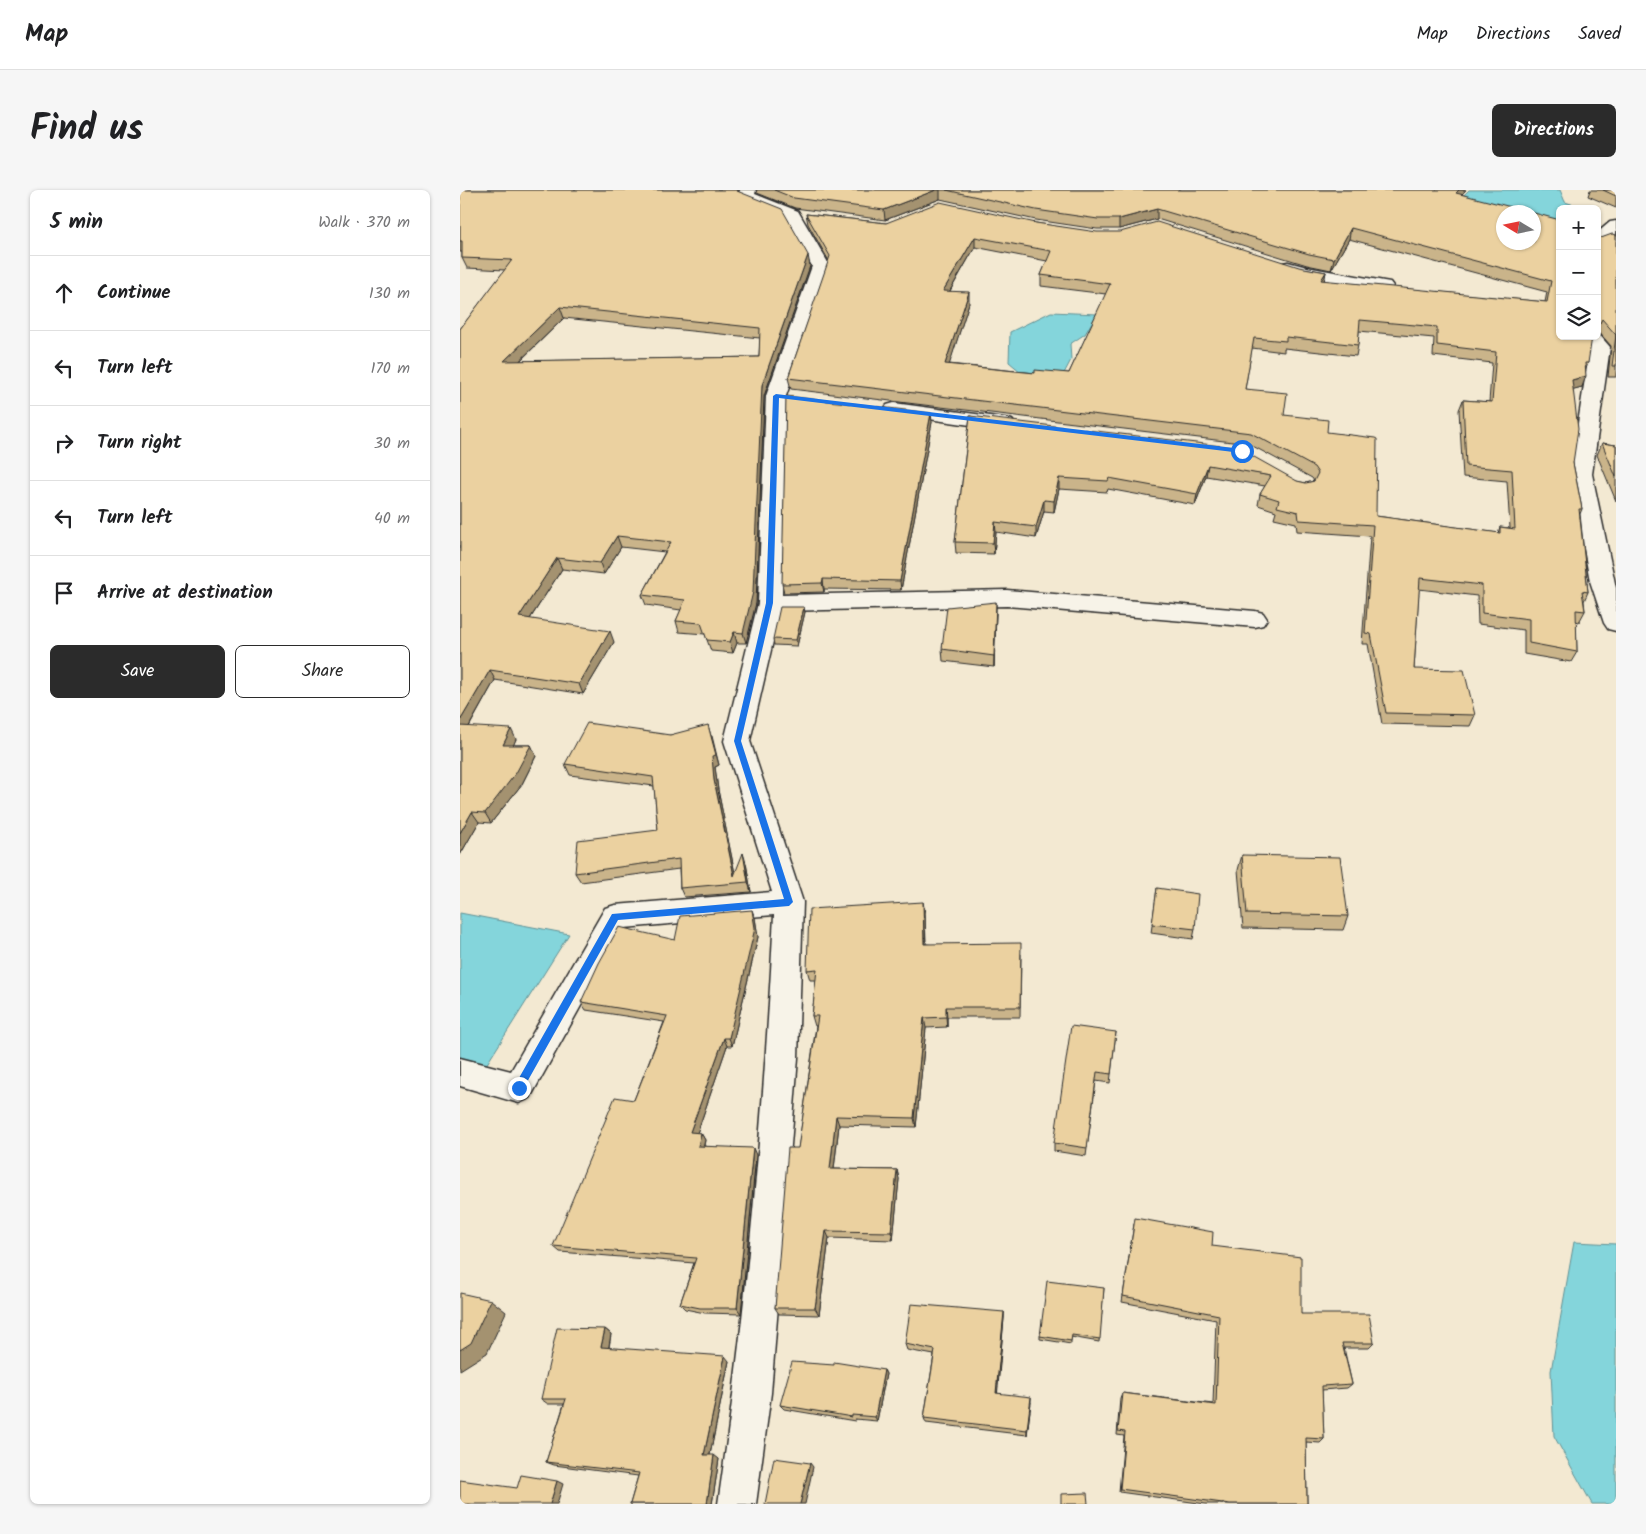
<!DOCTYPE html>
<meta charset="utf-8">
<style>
:root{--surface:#fff;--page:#f6f6f6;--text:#202124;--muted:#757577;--line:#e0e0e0;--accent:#2b2b2b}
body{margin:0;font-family:Kalam,sans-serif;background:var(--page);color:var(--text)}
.controls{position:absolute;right:15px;top:15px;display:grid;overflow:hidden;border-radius:8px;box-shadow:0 1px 4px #0004}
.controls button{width:45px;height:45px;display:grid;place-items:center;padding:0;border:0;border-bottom:1px solid var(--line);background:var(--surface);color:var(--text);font:25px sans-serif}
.compass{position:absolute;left:1036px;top:15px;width:45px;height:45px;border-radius:50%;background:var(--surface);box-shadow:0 1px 4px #0004;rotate:280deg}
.stop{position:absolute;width:15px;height:15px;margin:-11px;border:4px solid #1a73e8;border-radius:50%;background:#fff}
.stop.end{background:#1a73e8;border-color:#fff;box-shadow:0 1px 5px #0008}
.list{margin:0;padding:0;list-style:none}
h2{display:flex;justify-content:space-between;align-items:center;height:65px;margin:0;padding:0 20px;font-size:21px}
h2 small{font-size:16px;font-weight:400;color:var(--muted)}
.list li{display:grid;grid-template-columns:32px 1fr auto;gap:15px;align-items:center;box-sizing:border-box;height:75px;padding:0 20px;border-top:1px solid var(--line)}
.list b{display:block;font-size:19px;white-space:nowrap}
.list em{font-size:16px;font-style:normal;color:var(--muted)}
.actions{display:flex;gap:10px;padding:15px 20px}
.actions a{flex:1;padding:11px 0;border:1px solid var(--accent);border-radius:8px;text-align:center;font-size:18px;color:var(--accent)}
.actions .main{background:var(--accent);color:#fff}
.icon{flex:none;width:28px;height:28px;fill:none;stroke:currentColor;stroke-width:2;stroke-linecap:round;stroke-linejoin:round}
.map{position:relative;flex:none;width:1156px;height:1314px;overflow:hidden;border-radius:8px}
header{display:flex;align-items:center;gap:30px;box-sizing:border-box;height:70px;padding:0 25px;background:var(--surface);border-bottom:1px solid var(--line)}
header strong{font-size:24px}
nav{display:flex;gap:28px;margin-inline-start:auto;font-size:18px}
.intro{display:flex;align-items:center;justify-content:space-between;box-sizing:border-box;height:120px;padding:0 30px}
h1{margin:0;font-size:35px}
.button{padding:12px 22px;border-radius:8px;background:var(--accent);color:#fff;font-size:18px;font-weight:700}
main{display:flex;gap:30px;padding:0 30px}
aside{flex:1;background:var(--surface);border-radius:8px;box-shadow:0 1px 4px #0004}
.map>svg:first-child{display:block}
.water{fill:#84d5db;stroke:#609195}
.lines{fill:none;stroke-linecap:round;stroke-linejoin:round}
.minor-casing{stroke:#2b2b2b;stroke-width:3}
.minor{fill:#f7f3e8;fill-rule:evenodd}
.wall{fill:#cab48a;stroke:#2b2b2b;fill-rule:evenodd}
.shaded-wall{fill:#a49270;stroke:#2b2b2b}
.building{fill:#ebd1a0;stroke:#2b2b2b;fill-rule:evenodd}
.route{fill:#1a73e8}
</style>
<header>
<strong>Map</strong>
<nav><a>Map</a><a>Directions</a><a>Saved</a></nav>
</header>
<div class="intro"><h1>Find us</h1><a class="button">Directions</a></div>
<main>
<aside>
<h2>5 min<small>Walk · 370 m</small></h2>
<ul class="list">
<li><svg class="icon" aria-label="ahead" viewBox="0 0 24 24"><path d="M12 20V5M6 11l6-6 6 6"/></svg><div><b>Continue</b></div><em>130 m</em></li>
<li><svg class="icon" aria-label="left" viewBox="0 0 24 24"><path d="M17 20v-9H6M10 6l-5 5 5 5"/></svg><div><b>Turn left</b></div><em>170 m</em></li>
<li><svg class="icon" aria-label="right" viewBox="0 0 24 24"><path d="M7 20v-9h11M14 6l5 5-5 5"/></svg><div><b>Turn right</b></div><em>30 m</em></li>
<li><svg class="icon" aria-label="left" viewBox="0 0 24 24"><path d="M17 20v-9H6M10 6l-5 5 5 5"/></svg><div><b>Turn left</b></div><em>40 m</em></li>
<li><svg class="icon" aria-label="arrive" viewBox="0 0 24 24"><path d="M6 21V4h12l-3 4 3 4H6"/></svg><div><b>Arrive at destination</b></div></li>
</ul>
<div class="actions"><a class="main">Save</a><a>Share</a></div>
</aside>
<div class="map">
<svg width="1156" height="1314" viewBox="0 0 1156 1314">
<rect width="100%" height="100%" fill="#f3e9d2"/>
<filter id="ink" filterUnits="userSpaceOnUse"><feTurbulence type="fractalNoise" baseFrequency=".02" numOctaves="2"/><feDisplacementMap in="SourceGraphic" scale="10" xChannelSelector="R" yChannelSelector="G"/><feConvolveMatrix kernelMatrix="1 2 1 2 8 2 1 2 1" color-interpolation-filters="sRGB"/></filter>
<g filter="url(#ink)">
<path class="water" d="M1009,0h91l5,12 22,7h-27v18l-26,-8v-7h-21l-51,-15z
M591,122l46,2 -12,20 -15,10 1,16 -10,19 -34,-2 -18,-15 1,-30z
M0,723l109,21 -86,136 -23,-4z
M1114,1052l42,2v260h-24l-38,-68 -3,-65z"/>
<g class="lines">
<defs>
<path id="minor" d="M280,0h16l-1,4 43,17 32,55 -44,130 -4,199 225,-5 248,21 8,2 4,6 -4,6 -8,2 -248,-21 -227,5 -30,130 53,161 -5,156 -27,335 -15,111h-38c29,-195 46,-392 56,-589l-150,13 -94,170 -11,5 -59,-17v-28l51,13 94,-163 10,-3 157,-13 -48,-151 34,-138 8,-207 46,-130 -27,-48 -45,-18 -2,-4z
M1156,31v14l-13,11 -6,1v-14l13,-11z
M828,72l19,5 77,14 6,1 3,4 -3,4 -6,1c-18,-3 -97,-13 -105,-24l3,-4z
M1137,142l13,15 -18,127 24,114v43l-8,-2 -4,-6 -14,-42 -20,-107 20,-127 -8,-11h15z
M434,213l111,15 7,2 3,4 -3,4 -7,2 -118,-17 -3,-4 3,-4z"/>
</defs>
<use href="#minor" class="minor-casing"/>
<use href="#minor" class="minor"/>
</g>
<path class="wall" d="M0,0h278v1l72,75 -46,130 -8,207 -10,40h-9l-4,10 -22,-2 -6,-17 -26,-2 -3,-11 5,-11 -35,-5 -4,-10 23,-43 -44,-5 -17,27 -42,-5 -32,50 84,23 -31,52 -88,-14 -26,47 47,12 -3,6h18l5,11 -14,28 -31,39 -12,-1 -19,33v-526l45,-59 -38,-2 -5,-10v-6h-2zM104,128l196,20 -1,19 -239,4z
M296,0h710l-4,4 72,48 54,121 -2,6 -4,18 -9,2v74l9,46 -2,5 8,78 -4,9 1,10 -6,11 -3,-1 1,31 -6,10 -47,-8v-24l-46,-6 -1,-28 -58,-7 -5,80 61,46 -5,11 -88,-2 -14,-80h-6l8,-108 -73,-5 -1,-8 -22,-5 2,-7 -18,-6 2,-11 5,-8 -59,-10 -11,29 -87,-16 -1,3 -48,-3 -5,23 -10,-1 -8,27 -40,-6 -2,22 -38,-1 -1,-11 15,-126 336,67 8,-2 -2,-3 -63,-34 -458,-55 -3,-11 41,-117 -21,-37 -2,-10 80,9h150l290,49 -2,9 221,21 2,-10 -198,-53 -18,31 -24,-5 -150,-46 -38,10h-22l-61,-9 -96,-21 -55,21 -90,-12 -38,-15zM515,57l72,14 -6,14v11l65,8 -37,79h-34l-86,-9 20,-61 -19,-12zM899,141l75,7 -1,18 59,7 -3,39 -26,-2 -4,10 4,67 44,4 3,47 -10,-1 -2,6 -122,-17 -49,-84 -43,-17 -39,-26 7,-41 32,4v-4l72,8 2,-11z
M1130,0h26v18l-28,-12z
M1137,40l2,6 2,2 15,-3v142h-8l3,-31 -14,-16z
M472,232l-31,168 -77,-1v3l-40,1 -2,-9z
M1142,253l14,2v56l-19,-46z
M345,422l-8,34 -23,-1 -1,-6z
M536,423l-2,54 -51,-6 -1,-12z
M210,545l42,1 7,29 -4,2 3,23 17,84 11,-11 5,29 -67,5 -4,-9 -1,-19 -98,13 -6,-9 83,-43 -4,-44 -84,-11 -5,-11z
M782,665l106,61 -5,14 -100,-2 -5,-58z
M697,698l38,41 -2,10 -42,-6z
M465,723l1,31 95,10 -1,63h-73v10l-21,1 -10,99 -77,-2 -5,44 63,1 2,9 -6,61 -64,-2 -10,77 -40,-1 -4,-6 41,-282h-1l-3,-10 4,-36h-6l-3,-10z
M295,728l3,19 -26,109h-5l-30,87h4l4,7 -1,6 52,9 -15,159 -36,-1 -20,-4 -5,-5 14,-41 -134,-11 -7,-6 81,-146 30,-78 -78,-12 -5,-8 94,-62z
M656,842l-6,51 -14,-2 -10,75 -32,-5v-8z
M674,1034l78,22 89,68 73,29 -5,5h-25l8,36 -5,4 -25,2 2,49 -4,4 -14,-1 1,62h-101l-87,-12 5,-56 -7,-1 3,-37 2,-5 91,11 3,-84 -94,-18z
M644,1098l-5,54 -28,-5v7l-31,-5v-3z
M544,1122v6l-7,75 34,9 -4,33 -101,-12 -2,-5 10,-63 -27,-5 -2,-6z
M145,1139l6,5 -2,14 120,13 -19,94 9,4 -7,45h-82l8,-28 -84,-11 -8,-3 18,-58h-16l-7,-5z
M424,1180l2,4 -9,47 -22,-2v2l-71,-12 -4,-4z"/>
<path class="shaded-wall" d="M476,0h4v9l-55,21 -1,-10z
M999,0h7l-13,13 3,-10z
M697,19v10l-38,10v-10z
M891,38l-2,11 -18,31 3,-11z
M515,47v10l-31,54 -1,-10z
M348,65l2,11 -46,130 -8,207 -10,40 -3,-10 19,-248z
M866,82l-2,10 -3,-2z
M509,102v11l-23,72 -1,-11z
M100,117l4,11 -56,54 -4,-11z
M1126,186l-4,11 -15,4 5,-11z
M471,223l1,9 -31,168 -1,-9z
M748,275l-2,11 -11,29 2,-11z
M599,288v11l-5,23v-11z
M584,310v11l-8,27v-11z
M535,332l1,10 -2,22 -1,-11z
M157,346l4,11 -17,27 -4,-11z
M97,368l5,11 -38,59 -5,-11z
M363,389l1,10v3l-2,-9z
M536,412v11l-2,54v-11z
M344,417l1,5 -8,34 -1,-6z
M150,441l4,11 -31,52 -4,-10z
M274,442l3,11 -4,10 -3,-11z
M30,480l5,10 -32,57 -3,-5v-11z
M248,535l11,40 -4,2 3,23 19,93 -3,-7 -20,-96z
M51,539l5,10 -7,17 -6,-11z
M71,555l5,11 -14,28 -31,39 -6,-10z
M12,622l7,10 -19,33v-22z
M283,663l3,10 5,29 -3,-10z
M463,712l2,11 1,42 -2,-11z
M292,720l3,8 3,19 -26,109 -3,-8z
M486,817l1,10v10l-1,-10z
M464,828l2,10 -10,99 -2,-9z
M264,848l3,8 -32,93 -5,-7z
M376,926l3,9 -6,52 -3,-8z
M241,943l4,7 -3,13 -4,-7z
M293,958l3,7 -15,159 -4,-6z
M437,980l2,9 -6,61 -2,-8z
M366,1041l3,7 -10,77 -4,-7z
M31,1110l15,12 -19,41 -27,17v-20z
M544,1122v6l-7,80 -1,-5z
M145,1139l6,5 -3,18 -7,-5z
M265,1166l4,5 -20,98 -5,-4z
M424,1180l2,4 -9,47 -2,-4z
M571,1207v5l-4,33v-5z
M254,1265l5,4 -7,45h-5z
M350,1273l3,4 -8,37h-5z
M97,1291l6,3 -6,20h-7z"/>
<path class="building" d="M0,0h277v1l45,18 26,46 -46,130 -9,207 -10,41 -9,-1 -4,10 -23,-2 -6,-17 -25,-2 9,-21 -43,-5 29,-53 -54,-6 -17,27 -43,-5 -38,59 91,14 -31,53 -89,-14 -30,51v-392l52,-69 -50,-2v-17h-2zM100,117l200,21 -1,29 -255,4z
M314,0h162l-52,20 -90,-12z
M486,0h513l-3,3 75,19h-27v30h30v-29l26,7v116l32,1 -4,26h-3l1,13 -14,4 6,49 -5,34 9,46h-3l9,83 -6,-1 3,20 -9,-1 1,42 -48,-9v-24l-47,-6v-28l-62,-7 -6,91 50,1 11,45 -89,-2 -15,-79 -6,-1 8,-108 -74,-5 -1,-8 -21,-5 2,-7 -19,-6 11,-18 -63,-11 -11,29 -88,-16 -1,3 -49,-3 -5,23 -10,-1 -8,27 -41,-5 -2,21 -38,-1 15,-126 268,32 59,33 9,2 8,-2 4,-8 -4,-6 -63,-34 -463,-55 42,-122 -24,-42 80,9 54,-21 96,21 61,9h23l37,-10 142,45 27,5 -5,8 226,22 4,-21 -200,-53 -17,31 -25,-5 -152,-45 -38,10h-21l-62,-9zM515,47l76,14 -10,24 69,9 -41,89 -34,-3v3l-90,-9 24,-72 -26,-1zM900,130l77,7v18l59,7 -4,50 -29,-2 3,66 46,4 3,59 -15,-2v6l-124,-17 1,-77 -2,-1 -48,-6 1,-12 -44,-5 3,-22 -42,-4 9,-51 32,3v-4l72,8z
M1143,0h13v6z
M1137,40h2v6l2,2 11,-4 4,1v100l-14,-16 -2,4h-3z
M1156,145v31h-4z
M326,206l145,17 -31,168 -77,-2 -1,4 -40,1z
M1142,253l14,2v32z
M536,412l-2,54 -52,-7 5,-42z
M320,417h24l-8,33 -23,-1z
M127,533l83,12 38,-10 8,30 -4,1 2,24 20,96 9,-23 5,29 -68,6 -1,-29 -104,14 3,-33 80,-10 -5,-53 -88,-13z
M0,536l51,3 -8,16h28l-15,28 -31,40 -13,-1 -12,21z
M782,665l98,2 8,59 -101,-2z
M697,698l41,6 -3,35 -43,-5z
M463,712l1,42 97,-1 -1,64h-74v10l-22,1 -10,100 -78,-2 -6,53 67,1 -6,62 -65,-1 -11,77h-40l13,-160h10l20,-132h-6l5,-47 -10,1 2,-61z
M292,720l3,18 -26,110h-5l-34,94 11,1 -3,13 55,2 -16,160h-37l-20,-4 16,-46 -143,-12 62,-149 19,3 33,-84 -86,-14 18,-39 20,-36 56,13 5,-24z
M611,836l45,6 -5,42 -14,-2 -10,76 -33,-5z
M675,1028l78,14 -1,14 89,11v57h68l5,29h-32l10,41 -30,2 2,53 -18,-1 1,66h-77l-110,-15 5,-57 -7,-1 4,-38 94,12 3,-90 -96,-19z
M587,1091l57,7 -4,51 -28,-4 -1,6 -31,-5z
M0,1103l31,7 -20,43 -11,7z
M451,1114l93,8 -8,81 35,4 -4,33 -103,-12 11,-68 -30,-6z
M97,1138l48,1 -4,18 124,9 -21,99h10l-7,49h-77l9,-31 -93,-11 20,-63h-25z
M332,1172l42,3v-3l50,8 -9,47 -23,-2v2l-72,-12z
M314,1268l36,5 -10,41h-35z
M61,1285l36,6 -7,23h-90v-24l57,8z
M627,1303l1,11h-27v-10z"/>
</g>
<path class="route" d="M316,204l466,55 3,2 -3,2 -463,-55 -6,205 -32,138 52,161 -4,4 -171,14 -96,171 -3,2 -4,-2v-6l97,-171 172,-15 -50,-158 32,-138 7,-207z"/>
</svg>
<div class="controls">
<button>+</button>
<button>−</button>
<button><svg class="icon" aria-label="layers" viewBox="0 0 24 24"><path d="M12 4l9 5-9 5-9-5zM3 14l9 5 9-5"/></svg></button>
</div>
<svg class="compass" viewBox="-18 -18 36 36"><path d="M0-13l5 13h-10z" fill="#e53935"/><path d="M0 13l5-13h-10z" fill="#757577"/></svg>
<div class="stop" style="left:782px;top:261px"></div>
<div class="stop end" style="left:59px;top:898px"></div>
</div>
</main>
